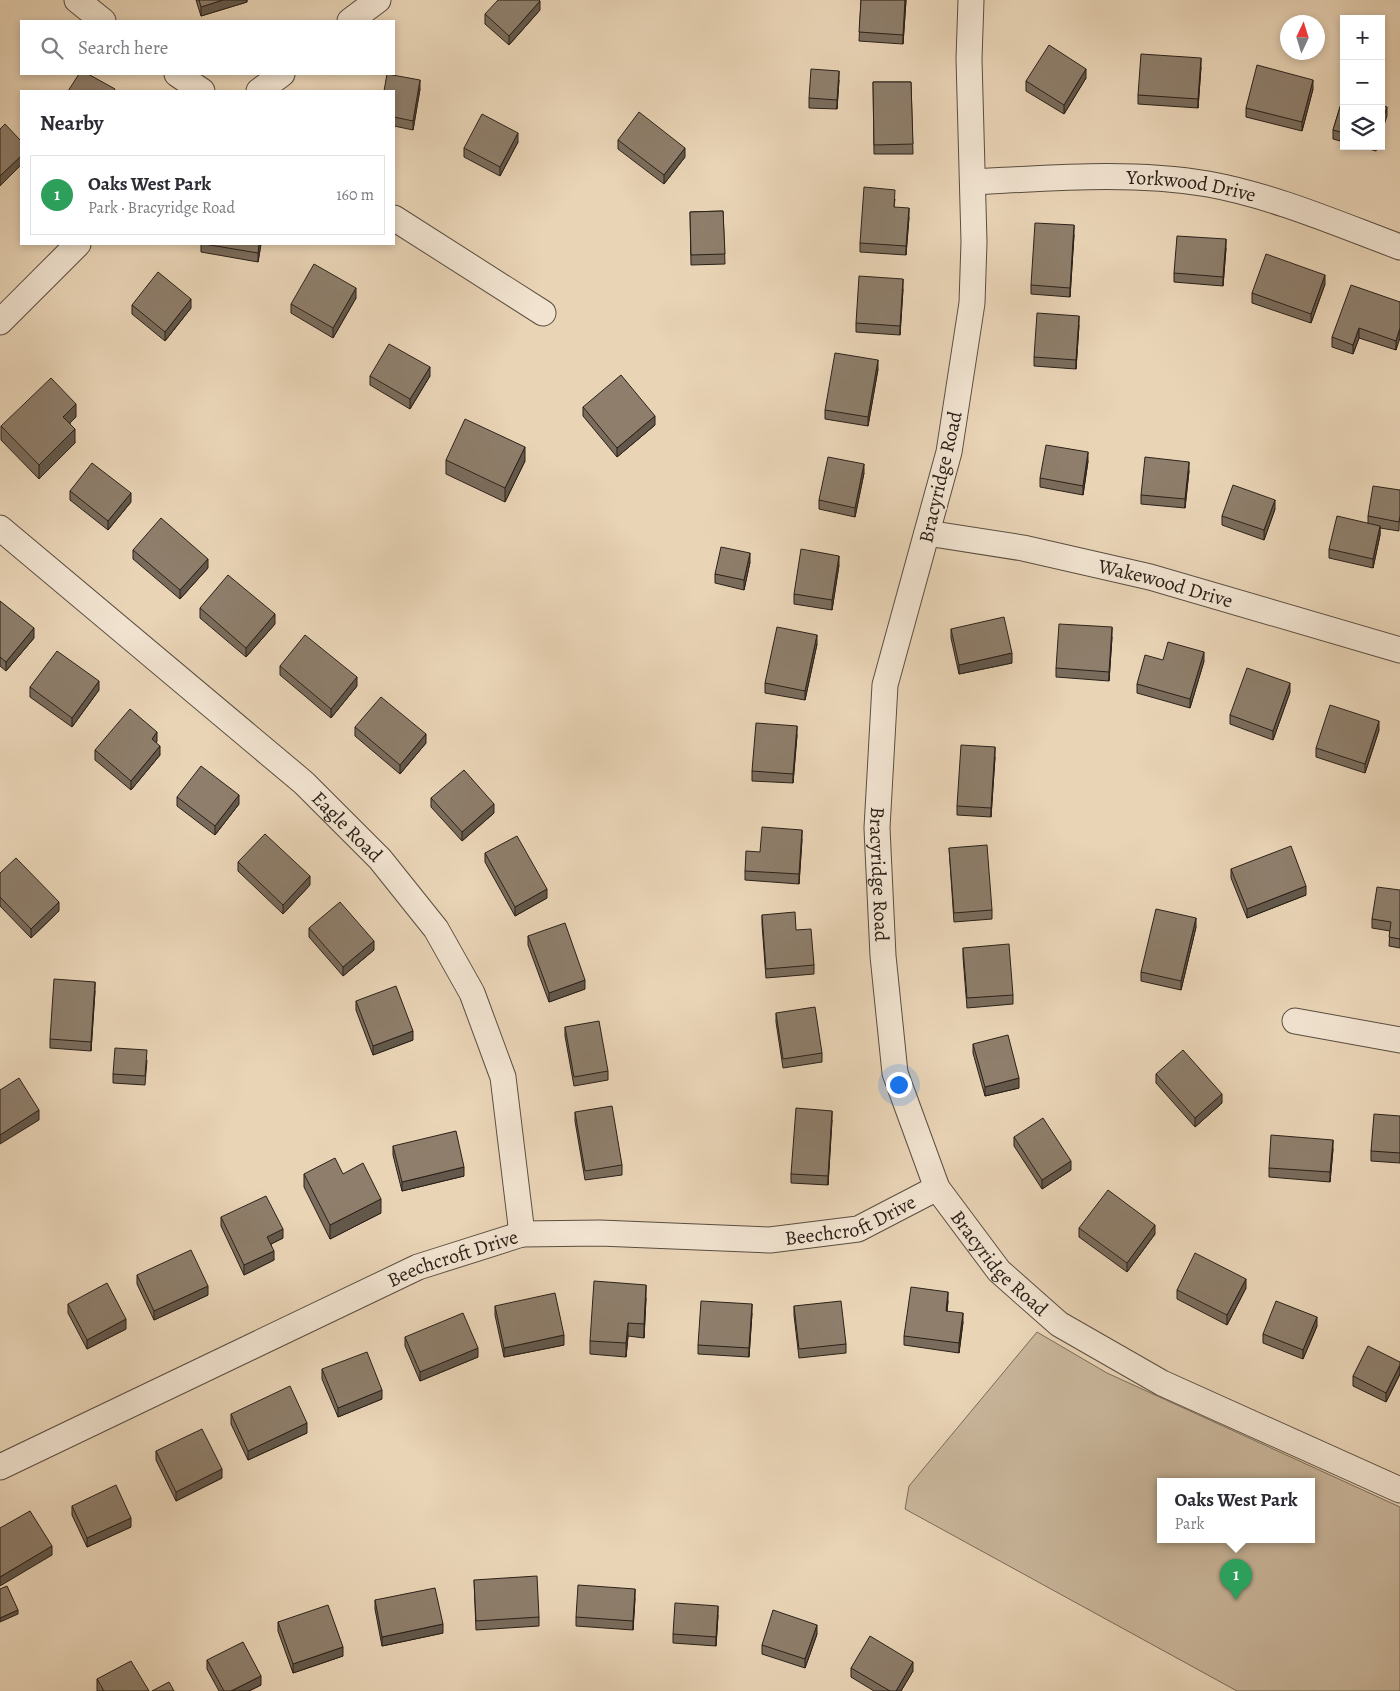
<!DOCTYPE html>
<meta charset="utf-8">
<style>
:root{--surface:#fff;--page:#f7f7f7;--text:#2b2b33;--muted:#7c7c81;--line:#e1e1e2;--accent:#ea580c}
body{margin:0;font-family:Alegreya,serif;background:var(--page);color:var(--text)}
.controls{position:absolute;right:15px;top:15px;display:grid;overflow:hidden;border-radius:0px;box-shadow:0 2px 8px #0003}
.controls button{width:45px;height:45px;display:grid;place-items:center;padding:0;border:0;border-bottom:1px solid var(--line);background:var(--surface);color:var(--text);font:25px sans-serif}
.compass{position:absolute;left:1280px;top:15px;width:45px;height:45px;border-radius:50%;background:var(--surface);box-shadow:0 2px 8px #0003;rotate:4deg}
.you{position:absolute;left:898px;top:1084px;width:18px;height:18px;margin:-12px;border:4px solid #fff;border-radius:50%;background:#1a73e8;box-shadow:0 0 0 8px #1a73e833}
.badge{display:grid;place-items:center;width:32px;height:32px;border-radius:50%;background:var(--accent);color:#fff;font-size:16px;font-weight:700}
.pin{position:absolute;translate:-50% -41px;filter:drop-shadow(0 1px 2px #0008)}
.pin::after{content:'';position:absolute;top:26px;width:18px;height:15px;background:inherit;clip-path:polygon(0 0,100% 0,50% 100%)}
.popup{position:absolute;left:1157px;top:1478px;width:158px;height:65px;box-sizing:border-box;display:grid;place-content:center;border-radius:0px;background:var(--surface);filter:drop-shadow(0 1px 4px #0005);font-size:16px;white-space:nowrap;color:var(--muted)}
.popup b{font-size:19px;color:var(--text)}
.popup::after{content:'';position:absolute;left:50%;top:100%;margin-left:-10px;border:10px solid transparent;border-top-color:var(--surface)}
.list{margin:0;padding:0;list-style:none}
h2{display:flex;justify-content:space-between;align-items:center;height:65px;margin:0;padding:0 20px;font-size:21px}
h2 small{font-size:16px;font-weight:400;color:var(--muted)}
.list li{display:grid;grid-template-columns:32px 1fr auto;gap:15px;align-items:center;box-sizing:border-box;height:80px;margin:0 10px 10px;padding:0 10px;border:1px solid var(--line);border-radius:0px}
.list b{display:block;font-size:19px;white-space:nowrap}
.list p{margin:0;font-size:16px;white-space:nowrap;color:var(--muted)}
.list em{font-size:16px;font-style:normal;color:var(--muted)}
.icon{flex:none;width:28px;height:28px;fill:none;stroke:currentColor;stroke-width:2;stroke-linecap:round;stroke-linejoin:round}
.map{position:relative;flex:none;width:1400px;height:1691px;overflow:hidden}
.search{position:absolute;background:var(--surface);box-shadow:0 2px 8px #0003;left:20px;top:20px;width:375px;height:55px;display:flex;align-items:center;gap:12px;box-sizing:border-box;padding:0 18px;border-radius:0px;color:var(--muted);font-size:19px}
.panel{position:absolute;background:var(--surface);box-shadow:0 2px 8px #0003;left:20px;top:90px;width:375px;height:155px;border-radius:0px}
.map>svg:first-child{display:block}
.green{fill:#c9b69b;stroke:#7a6c5a;fill-rule:evenodd}
.lines{fill:none;stroke-linecap:round;stroke-linejoin:round}
.street-casing{stroke:#5a4e40;stroke-width:27}
.street{stroke:#f1e3d0;stroke-width:25}
.wall{fill:#7a6c5c;stroke:#2b2119}
.shaded-wall{fill:#63584b;stroke:#2b2119}
.building{fill:#8e7e6b;stroke:#2b2119}
.labels{text-anchor:middle;stroke-width:4;stroke-linejoin:round;paint-order:stroke}
.street-label{font-size:20px;fill:#2b2119;stroke:#f1e3d0}
</style>
<div class="map">
<svg width="1400" height="1691" viewBox="0 0 1400 1691">
<rect width="100%" height="100%" fill="#e9d4b6"/>
<filter id="stains"><feTurbulence type="fractalNoise" baseFrequency=".004" numOctaves="4"/><feColorMatrix values="0 0 0 0 .2 0 0 0 0 .09 0 0 0 0 .02 0 0 0 .5 -.17"/></filter>
<radialGradient id="worn" r=".72"><stop offset=".6" stop-color="#630" stop-opacity="0"/><stop offset="1" stop-color="#630" stop-opacity=".3"/></radialGradient>
<path class="green" d="M1037,1332l70,41 293,134v184h-163l-332,-182 4,-23zM1161,1481h150v58h-150z"/>
<g class="lines">
<defs>
<g id="street">
<path d="M77,0l26,21"/>
<path id="s1" d="M971,0l-2,59 5,183 -2,61 -23,149 -64,233 -8,143 6,128 12,117 42,115 62,83 60,53 103,59 238,107"/>
<path d="M350,21l28,-21"/>
<path d="M177,74l25,17"/>
<path d="M259,91l23,-17"/>
<path id="s2" d="M973,182c79,-4 158,-11 235,2 66,12 130,40 192,63"/>
<path d="M394,218l149,95"/>
<path d="M0,322l78,-78"/>
<path id="s3" d="M0,528l304,255 76,76 56,70 36,64 31,84 19,157"/>
<path id="s4" d="M927,533l96,15 127,29 250,73"/>
<path d="M1295,1021l105,19"/>
<path id="s5" d="M0,1467l418,-200 104,-33 78,-1 170,7 88,-11 79,-41"/>
</g>
</defs>
<use href="#street" class="street-casing"/>
<use href="#street" class="street"/>
</g>
<path class="wall" d="M196,0h51v2l-46,14z
M861,0h45l-3,44 -44,-3z
M540,10l-31,35 -24,-21v-10z
M1201,67l-3,41 -60,-4v-9z
M1086,78l-22,36 -38,-23v-10z
M839,80l-2,29 -28,-1v-10z
M873,82h38l2,72h-39z
M420,89l-7,41 -19,-4v-35z
M1313,89l-11,42 -56,-14v-9z
M1344,94v48l-11,-3v-9z
M618,140l67,17 -21,27 -46,-35z
M518,142l-18,34 -36,-19v-9z
M1359,146h19l-2,5z
M895,199l-1,8 15,10 -3,38 -46,-3v-9z
M723,211l2,53 -34,1 -1,-53z
M1074,235l-4,62 -39,-3v-9z
M201,244h60l-3,18 -57,-10z
M1226,248l-3,38 -49,-4v-9z
M1325,284l-14,39 -59,-20v-10z
M903,289l-3,46 -44,-3v-9z
M356,298l-23,40 -42,-25v-9z
M1400,302l-4,48 -37,-12 -6,16 -21,-7v-10z
M132,305l59,3 -26,33 -33,-27z
M1079,325l-3,44 -42,-3v-9z
M878,369l-10,57 -43,-7v-9z
M370,376h60l-20,33 -40,-24z
M583,407l72,18 -38,32 -34,-41z
M76,417l-6,6 5,20 -36,36 -38,-39v-14z
M446,460l79,1 -20,41 -59,-28z
M1088,461l-5,34 -43,-8v-9z
M1189,471l-4,37 -44,-4v-9z
M864,473l-9,44 -36,-8v-9z
M1400,490l-1,41 -19,-3v7l-7,33 -44,-10v-9l39,-26v-7z
M70,491l61,11 -23,28 -38,-30z
M1275,509l-11,31 -42,-15v-9z
M133,550l75,18 -28,31 -47,-40z
M750,562l-6,28 -29,-7v-9z
M839,565l-7,45 -38,-6v-10z
M0,601l34,37 -28,33 -6,-5z
M200,608l75,16 -29,33 -46,-39z
M951,629l61,34 -53,11 -8,-36z
M1112,637l-3,44 -53,-4v-9z
M817,644l-12,56 -40,-7v-10z
M1163,660l41,1 -14,47 -53,-15v-9z
M280,666l77,20 -26,32 -51,-43z
M30,687l69,3 -27,37 -42,-30z
M1290,692l-17,48 -43,-16v-9z
M355,727l71,16 -26,31 -45,-38z
M1379,730l-14,43 -49,-16v-9z
M797,735l-4,48 -41,-2v-10z
M157,741l-1,2 4,12 -29,35 -36,-30v-10z
M995,757l-4,60 -34,-2v-9z
M177,797l62,7 -24,31 -38,-29z
M431,798l63,15 -32,28 -31,-34z
M802,839l-3,45 -54,-4v-9l15,-19z
M949,848l43,62v9l-38,3z
M485,853l62,45 -32,18 -30,-54z
M238,862l72,23 -27,29 -45,-43z
M1231,869l75,26 -59,23 -16,-40z
M0,873l59,38 -28,27 -31,-32z
M1400,890v58l-11,-2 1,-15 -18,-3v-9z
M762,915l34,15 18,35v9l-48,4 -4,-54z
M1196,927l-15,63 -40,-9v-9z
M309,928l65,22 -31,26 -34,-39z
M528,936l57,53 -36,13 -21,-57z
M963,948l50,47v9l-46,4 -4,-51z
M95,991l-4,60 -41,-3v-9z
M356,1001l57,39 -40,15 -17,-45z
M776,1013l46,40v9l-39,6 -7,-46z
M565,1027l43,44v9l-34,6 -9,-50z
M973,1044l46,44 -34,8 -12,-43z
M147,1060l-2,25 -32,-2v-9z
M1156,1074l66,29 -27,24 -39,-44z
M575,1112l47,53v10l-37,5 -10,-59z
M1400,1116v47l-29,-2v-10z
M832,1120l-4,65 -37,-2v-9z
M1014,1137l57,33 -29,19 -28,-43z
M393,1146l71,30 -62,15 -9,-36z
M1333,1149l-3,33 -61,-5v-9z
M304,1174l77,39 -51,26 -26,-52z
M221,1217l62,21 -12,6 3,16 -30,15 -23,-49z
M1079,1228l76,6 -28,38 -48,-35z
M137,1275l71,20 -54,25 -17,-36z
M1246,1288l-19,37 -50,-26v-9z
M646,1298l-2,40 -16,-2 -2,21 -36,-3v-13z
M948,1301l-1,10 16,11 -4,31 -55,-8v-9z
M68,1304l58,25 -39,20 -19,-36z
M495,1306l69,39 -60,12 -9,-42z
M794,1306l52,38v9l-47,5 -5,-43z
M752,1313l-3,44 -51,-3v-9z
M1317,1326l-14,33 -40,-16v-9z
M405,1337l73,20 -58,24 -15,-35z
M1400,1362v12l-14,28 -33,-16v-10z
M322,1369l60,30 -44,18 -16,-38z
M231,1414l76,19 -59,27 -17,-36z
M156,1451l66,27 -46,23 -20,-41z
M72,1506l59,21 -44,20 -15,-32z
M474,1580l65,37v9l-63,4z
M635,1598l-2,32 -57,-4v-9z
M375,1600l68,33 -61,13 -7,-37z
M718,1615l-2,31 -43,-3v-9z
M278,1622l65,34 -50,17 -15,-42z
M817,1634l-12,34 -43,-14v-9z
M207,1660l54,25 -12,6h-30l-12,-22z
M851,1668l62,3 -12,20h-27l-23,-14z
M97,1679l52,12h-52z"/>
<path class="shaded-wall" d="M223,0h24v2l-46,14v-9z
M905,0h1l-3,44v-9z
M540,1v9l-31,35v-9z
M1201,58v9l-3,41v-9z
M1086,69v9l-22,36v-9z
M839,71v9l-2,29v-9z
M420,80v9l-7,41v-9z
M1313,80v9l-11,42v-9z
M1387,107v9l-6,18v-9z
M518,133v9l-18,34v-9z
M685,148v9l-21,27v-9z
M21,156v9l-21,21v-10z
M909,208v9l-3,38v-9z
M1074,225v10l-4,62v-9z
M1226,239v9l-3,38v-9z
M259,244h2l-3,18v-9z
M1325,275v9l-14,39v-9z
M903,279v10l-3,46v-9z
M356,288v10l-23,40v-10z
M191,299v9l-26,33v-9z
M1079,316v9l-3,44v-9z
M1359,328v10l-6,16v-9z
M1400,328v10l-4,12v-9z
M878,360v9l-10,57v-9z
M430,367v9l-20,33v-10z
M76,404v13l-13,13v-13z
M655,416v9l-38,32v-9z
M75,429v14l-36,36v-14z
M525,447v14l-20,41v-14z
M1088,452v9l-5,34v-9z
M1189,462v9l-4,37v-9z
M864,464v9l-9,44v-9z
M131,493v9l-23,28v-9z
M1275,500v9l-11,31v-10z
M1380,526v9l-7,33v-9z
M750,553v9l-6,28v-10z
M839,556v9l-7,45v-10z
M208,559v9l-28,31v-9z
M275,614v10l-29,33v-9z
M1112,627v10l-3,44v-9z
M34,628v10l-28,33v-9z
M817,635v9l-12,56v-9z
M1204,652v9l-14,47v-9z
M1012,653v10l-53,11v-9z
M357,677v9l-26,32v-9z
M99,681v9l-27,37v-9z
M1290,683v9l-17,48v-9z
M1379,721v9l-14,43v-9z
M797,726v9l-4,48v-9z
M157,732v9l-5,7v-9z
M426,734v9l-26,31v-9z
M160,746v9l-29,35v-9z
M995,747v10l-4,60v-9z
M239,795v9l-24,31v-9z
M494,804v9l-32,28v-9z
M802,830v9l-3,45v-10z
M310,876v9l-27,29v-9z
M1306,886v9l-59,23v-9z
M547,889v9l-32,18v-9z
M59,902v9l-28,27v-9z
M1196,918v9l-15,63v-9z
M374,941v9l-31,26v-9z
M585,980v9l-36,13v-9z
M95,982v9l-4,60v-9z
M413,1031v9l-40,15v-9z
M1019,1078v10l-34,8v-9z
M1222,1094v9l-27,24v-9z
M39,1110v10l-39,24v-9z
M832,1111v9l-4,65v-9z
M1333,1140v9l-3,33v-10z
M1071,1161v9l-29,19v-9z
M464,1167v9l-62,15v-9z
M381,1199v14l-51,26v-14z
M1155,1225v9l-28,38v-9z
M283,1229v9l-16,8v-9z
M274,1251v9l-30,15v-10z
M1246,1279v9l-19,37v-10z
M646,1285v13l-2,40v-14z
M208,1286v9l-54,25v-9z
M948,1292v9l-2,19v-9z
M752,1304v9l-3,44v-9z
M963,1313v9l-4,31v-10z
M1317,1317v9l-14,33v-9z
M126,1319v10l-39,20v-9z
M628,1323v13l-2,21v-14z
M564,1335v10l-60,12v-9z
M478,1348v9l-58,24v-9z
M1400,1365v9l-14,28v-9z
M382,1390v9l-44,18v-9z
M307,1423v10l-59,27v-9z
M222,1469v9l-46,23v-9z
M131,1518v9l-44,20v-9z
M52,1546v9l-52,31v-9z
M635,1589v9l-2,32v-9z
M718,1606v9l-2,31v-9z
M18,1610v4l-18,8v-4z
M443,1624v9l-61,13v-9z
M817,1625v9l-12,34v-9z
M343,1647v9l-50,17v-9z
M913,1662v9l-12,20h-5z
M261,1676v9l-12,6h-18z"/>
<path class="building" d="M199,0h24l-22,7z
M498,0h41l1,1 -31,35 -24,-22z
M861,0h44l-2,35 -44,-3z
M1049,45l37,24 -22,36 -38,-24z
M1141,54l60,4 -3,41 -60,-4z
M1257,65l56,15 -11,42 -56,-14z
M811,69l28,2 -2,29 -28,-2z
M79,74h9l27,15 -1,2h-46z
M387,74l33,6 -7,41 -19,-4v-26h-10z
M873,82h38l2,62 -39,1z
M1344,94v39l-11,-3z
M1381,105l6,2 -6,18z
M639,112l46,36 -21,27 -46,-35z
M482,114l36,19 -18,34 -36,-19z
M5,124l16,17v15l-21,20v-47z
M864,187l31,3 -1,17 15,1 -3,38 -46,-3z
M723,211l2,43 -34,1 -1,-43z
M1035,223l39,2 -4,63 -39,-3z
M1177,236l49,3 -3,38 -49,-4z
M204,244h55l-1,9z
M1266,254l59,21 -14,39 -59,-21z
M314,264l42,24 -23,40 -42,-24z
M158,272l33,27 -26,33 -33,-27z
M859,276l44,3 -3,47 -44,-3z
M1351,285l49,17v26l-4,13 -37,-13 -6,17 -21,-8z
M1037,313l42,3 -3,44 -42,-3z
M389,344l41,23 -20,32 -40,-23z
M835,353l43,7 -10,57 -43,-7z
M621,375l34,41 -38,32 -34,-41z
M51,378l25,26 -13,13 12,12 -36,36 -38,-39z
M465,419l60,28 -20,41 -59,-28z
M1046,445l42,7 -5,34 -43,-8z
M828,457l36,7 -9,44 -36,-8z
M1145,457l44,5 -4,37 -44,-4z
M92,463l39,30 -23,28 -38,-30z
M1233,485l42,15 -11,30 -42,-14z
M1373,486l27,4v26l-1,6 -31,-6z
M1337,516l43,10 -7,33 -44,-10z
M161,518l47,41 -28,31 -47,-40z
M721,547l29,6 -6,27 -29,-6z
M801,549l38,7 -7,44 -38,-6z
M228,575l47,39 -29,34 -46,-40z
M0,601l34,27 -28,34 -6,-5z
M1004,617l8,36 -53,12 -8,-36z
M1059,624l53,3 -3,45 -53,-4z
M777,627l40,8 -12,56 -40,-8z
M305,635l52,42 -26,32 -51,-43z
M1168,642l36,10 -14,47 -53,-15 8,-29 18,5z
M57,651l42,30 -27,37 -42,-31z
M1247,668l43,15 -17,48 -43,-16z
M381,697l45,37 -26,31 -45,-38z
M1330,705l49,16 -14,43 -49,-16z
M130,709l27,23 -5,7 8,7 -29,35 -36,-31z
M756,723l41,3 -4,48 -41,-3z
M961,745l34,2 -4,61 -34,-2z
M201,766l38,29 -24,31 -38,-29z
M464,770l30,34 -32,28 -31,-34z
M762,827l40,3 -3,44 -54,-3 1,-20 14,1z
M265,834l45,42 -27,29 -45,-43z
M517,836l30,53 -32,18 -30,-54z
M987,845l5,65 -38,3 -5,-65z
M1291,846l15,40 -59,23 -16,-40z
M16,858l43,44 -28,27 -31,-32v-24z
M1377,887l23,3v49l-11,-2 2,-15 -19,-3z
M340,902l34,39 -31,26 -34,-39z
M1156,909l40,9 -15,63 -40,-9z
M795,912l1,18 15,-1 3,36 -48,4 -4,-54z
M565,923l20,57 -36,13 -21,-57z
M1009,944l4,51 -46,3 -4,-50z
M54,979l41,3 -4,60 -41,-3z
M396,986l17,45 -40,15 -17,-45z
M815,1007l7,46 -39,6 -7,-46z
M599,1021l9,50 -34,6 -9,-50z
M1008,1035l11,43 -34,9 -12,-43z
M115,1048l32,2 -2,26 -32,-2z
M1183,1050l39,44 -27,24 -39,-44z
M19,1078l20,32 -39,25v-45z
M612,1106l10,59 -37,6 -10,-59z
M796,1108l36,3 -4,65 -37,-2z
M1374,1114l26,2v37l-29,-2z
M1043,1118l28,43 -29,19 -28,-43z
M456,1131l8,36 -62,15 -9,-36z
M1271,1135l62,5 -3,32 -61,-4z
M335,1158l8,16 20,-11 18,36 -51,26 -26,-51z
M1108,1190l47,35 -28,38 -48,-35z
M266,1196l17,33 -16,8 7,14 -30,14 -23,-48z
M191,1250l17,36 -54,25 -17,-36z
M1195,1253l51,26 -19,36 -50,-25z
M594,1281l52,4 -2,39 -16,-1 -2,20 -36,-2z
M107,1283l19,36 -39,21 -19,-36z
M911,1287l37,5 -2,19 17,2 -4,30 -55,-7z
M555,1293l9,42 -60,13 -9,-42z
M701,1301l51,3 -3,44 -51,-3z
M841,1301l5,43 -47,5 -5,-43z
M1276,1301l41,16 -14,33 -40,-16z
M463,1313l15,35 -58,24 -15,-35z
M1368,1346l32,16v3l-14,28 -33,-17z
M367,1352l15,38 -44,18 -16,-39z
M290,1386l17,37 -59,28 -17,-37z
M202,1429l20,40 -46,23 -20,-41z
M116,1485l15,33 -44,20 -15,-32z
M30,1511l22,35 -52,31v-49z
M537,1576l2,41 -63,4 -2,-41z
M578,1585l57,4 -2,32 -57,-4z
M7,1586l11,24 -18,8v-29z
M435,1588l8,36 -61,13 -7,-37z
M675,1603l43,3 -2,31 -43,-3z
M328,1605l15,42 -50,17 -15,-42z
M773,1610l44,15 -12,34 -43,-14z
M870,1636l43,26 -17,29h-6l-39,-23z
M243,1642l18,34 -30,15h-7l-17,-31z
M131,1661l18,30h-45l-7,-12z
M169,1682l5,9h-22z"/>
<g class="labels">
<g class="street-label">
<text dy="7" stroke="none"><textPath href="#s2" startOffset="219">Yorkwood Drive</textPath></text>
<text transform="translate(940 477) rotate(-77)" y="7">Bracyridge Road</text>
<text dy="7" stroke="none"><textPath href="#s4" startOffset="244">Wakewood Drive</textPath></text>
<text dy="7" stroke="none"><textPath href="#s3" startOffset="458">Eagle Road</textPath></text>
<text dy="7" stroke="none"><textPath href="#s1" startOffset="885">Bracyridge Road</textPath></text>
<text dy="7" stroke="none"><textPath href="#s5" startOffset="904">Beechcroft Drive</textPath></text>
<text dy="7" stroke="none"><textPath href="#s5" startOffset="499">Beechcroft Drive</textPath></text>
<text dy="7" stroke="none"><textPath href="#s1" startOffset="1305">Bracyridge Road</textPath></text>
</g>
</g>
<rect width="100%" height="100%" filter="url(#stains)"/>
<rect width="100%" height="100%" fill="url(#worn)"/>
</svg>
<div class="controls">
<button>+</button>
<button>−</button>
<button><svg class="icon" aria-label="layers" viewBox="0 0 24 24"><path d="M12 4l9 5-9 5-9-5zM3 14l9 5 9-5"/></svg></button>
</div>
<svg class="compass" viewBox="-18 -18 36 36"><path d="M0-13l5 13h-10z" fill="#e53935"/><path d="M0 13l5-13h-10z" fill="#7c7c81"/></svg>
<div class="you"></div>
<div class="pin badge" style="left:1236px;top:1600px;background:#2e9e5b">1</div>
<div class="popup"><b>Oaks West Park</b>Park</div>
<div class="search"><svg class="icon" aria-label="search" viewBox="0 0 24 24"><circle cx="10" cy="10" r="6"/><path d="M15 15l6 6"/></svg>Search here</div>
<section class="panel">
<h2>Nearby<small></small></h2>
<ul class="list">
<li><span class="badge" style="background:#2e9e5b">1</span><div><b>Oaks West Park</b><p>Park · Bracyridge Road</p></div><em>160 m</em></li>
</ul>
</section>
</div>
